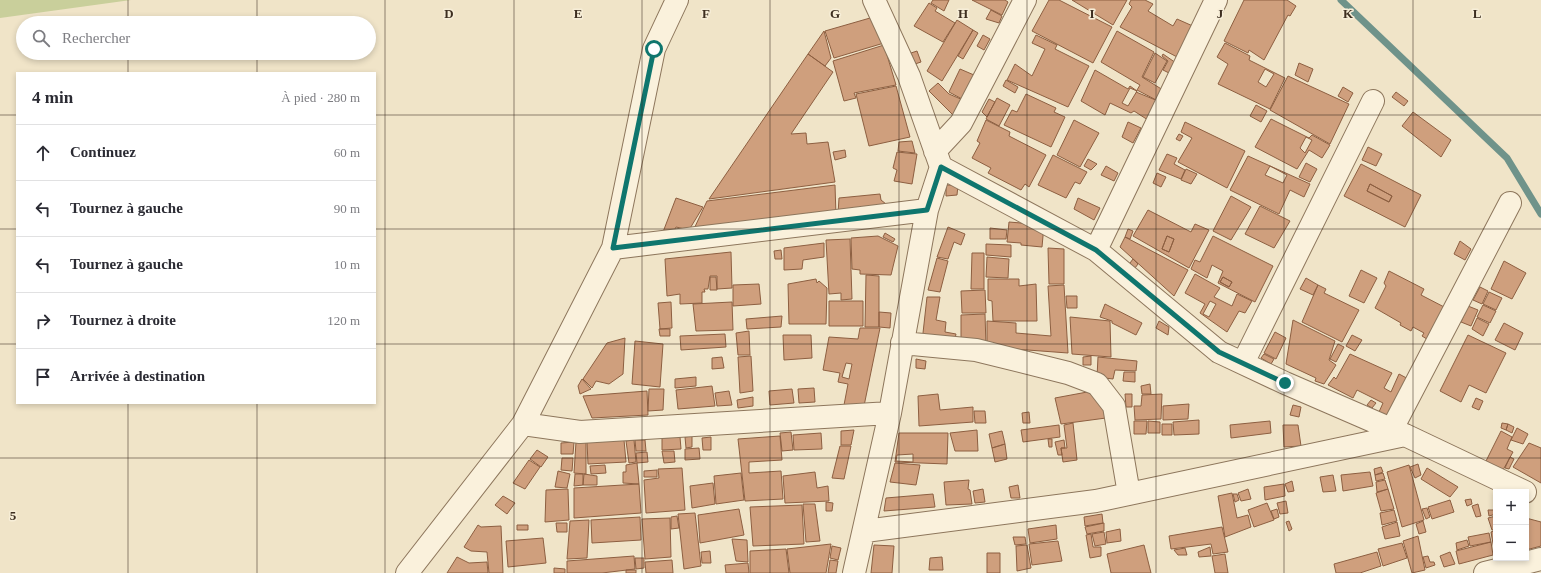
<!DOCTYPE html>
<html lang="fr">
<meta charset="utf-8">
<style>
:root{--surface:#fff;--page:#f7f7f7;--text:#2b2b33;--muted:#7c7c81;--line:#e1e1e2}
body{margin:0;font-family:Georgia,serif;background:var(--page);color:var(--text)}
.controls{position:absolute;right:12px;bottom:12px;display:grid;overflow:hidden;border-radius:0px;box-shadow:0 2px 6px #0003}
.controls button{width:36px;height:36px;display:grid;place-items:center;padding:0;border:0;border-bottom:1px solid var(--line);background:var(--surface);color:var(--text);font:20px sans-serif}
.stop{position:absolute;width:12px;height:12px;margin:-9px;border:3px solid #0f766e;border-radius:50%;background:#fff}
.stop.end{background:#0f766e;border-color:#fff;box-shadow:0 1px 4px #0008}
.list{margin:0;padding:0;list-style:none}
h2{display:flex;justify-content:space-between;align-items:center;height:52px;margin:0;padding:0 16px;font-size:17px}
h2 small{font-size:13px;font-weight:400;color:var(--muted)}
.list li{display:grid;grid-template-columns:26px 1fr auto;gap:12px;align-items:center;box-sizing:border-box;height:56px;padding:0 16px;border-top:1px solid var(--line)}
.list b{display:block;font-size:15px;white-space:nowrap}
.list em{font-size:13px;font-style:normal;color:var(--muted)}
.icon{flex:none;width:22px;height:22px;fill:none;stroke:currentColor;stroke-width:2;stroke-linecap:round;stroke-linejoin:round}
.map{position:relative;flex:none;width:1541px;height:573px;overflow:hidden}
.search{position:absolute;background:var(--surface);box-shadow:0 2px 6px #0003;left:16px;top:16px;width:360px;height:44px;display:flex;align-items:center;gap:10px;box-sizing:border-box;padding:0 14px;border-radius:22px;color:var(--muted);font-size:15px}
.panel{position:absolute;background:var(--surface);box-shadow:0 2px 6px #0003;left:16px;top:72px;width:360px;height:332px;border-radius:0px}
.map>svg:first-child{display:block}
.green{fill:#c9cf9b}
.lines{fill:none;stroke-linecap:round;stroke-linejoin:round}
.stream{stroke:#6f938a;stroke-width:7}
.building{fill:#cf9f7d;stroke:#8d5f41;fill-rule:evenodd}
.minor-casing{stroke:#8d765c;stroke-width:24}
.minor{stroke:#faf1dc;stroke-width:22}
.route{stroke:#0f766e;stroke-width:5}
.grid{fill:none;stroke:#3d2e20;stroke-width:1;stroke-opacity:0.55}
.grid-label{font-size:13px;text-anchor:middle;font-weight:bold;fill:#3d2e20;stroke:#f7eed8;stroke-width:3;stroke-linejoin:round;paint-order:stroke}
</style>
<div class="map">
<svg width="1541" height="573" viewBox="0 0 1541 573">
<rect width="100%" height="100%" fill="#f0e4c8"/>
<path class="green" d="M0,0h131l-131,18z"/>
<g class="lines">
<path class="stream" d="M1341,0l166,158 34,56"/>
</g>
<path class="building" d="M933,0h16l-5,11 -13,-8z
M972,0h33l3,2 -6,13z
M1049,0h10l53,27 -19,36 -61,-32z
M1072,0h55l-14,25z
M1131,0h14l8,4 -5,7 25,15 4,-7 18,8 -16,31 -59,-31 12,-20 -3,-3z
M1244,0h43l9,6 -6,10 -2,-1 -24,45 -15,-10 -1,3 -24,-12z
M929,3l8,5 -2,3 20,12 -12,19 -29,-16z
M991,10l11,6 -3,7 -13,-4z
M877,16l7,27 -50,15 -9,-27z
M957,20l16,10 -31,51 -15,-10z
M973,30l5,3 -15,26 -5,-3z
M824,31l7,27 -6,8 -17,-12z
M1117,31l37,21 -12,25 21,13 -5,11 -21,-11 3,-5 -39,-23z
M983,35l7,4 -6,11 -7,-4z
M1036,35l21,10 -2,4 34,17 -21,41 -61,-27 8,-16 17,12 13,-27 -13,-6z
M1225,43l25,13 -1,4 36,18 -15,31 -52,-25 10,-20 -11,-7zM1265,69l9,5 -8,13 -8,-5z
M884,45l12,40 -42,8 2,5 -12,3 -11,-40z
M917,51l4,11 -6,2 -4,-11z
M1155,53l12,8 -12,22 -12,-6z
M808,54l25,18 -42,62 15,-1 1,11 21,-2 7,40 -126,17z
M1163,54l13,9 -5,11 -8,-4 5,-9 -6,-5z
M1299,63l14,6 -5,13 -13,-7z
M960,69l14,6 -12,24 -13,-7z
M1095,70l33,19 2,-3 7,5 -1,1 22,9 -10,19 -14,-9 -3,2 -21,-10 -5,12 -24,-14zM1130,88l7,3 -9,15 -6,-3z
M1288,76l61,28 -19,40 -60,-34z
M1006,80l12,7 -3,6 -12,-7z
M938,83l11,11 14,6 -9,16 -25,-25z
M896,86l14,51 -41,9 -13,-52z
M1343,87l10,6 -5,9 -10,-6z
M1396,92l12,9 -4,5 -12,-9z
M1026,94l30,14 -2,4 11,5 -14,30 -47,-22 8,-15 5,2z
M997,98l13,7 -11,21 -13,-7z
M989,99l6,3 -8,15 -5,-5z
M1256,105l11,6 -6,11 -11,-6z
M1413,112l38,28 -10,17 -39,-31z
M1271,119l38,19 3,-3 18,10 -8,13 -13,-8 -12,19 -42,-22zM1306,137l6,3 -7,13 -5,-5z
M986,120l24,12 -1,4 37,19 -17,32 -4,-3 -4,6 -33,-17 3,-5 -19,-10 8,-15 -3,-2z
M1074,120l25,13 -19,34 -23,-12z
M1128,122l13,6 -8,15 -11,-6z
M1185,122l60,29 -18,37 -49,-26 14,-24 -11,-6z
M1179,134l4,2 -3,5 -4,-2z
M912,141l3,12 -17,-2 1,-9z
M1368,147l14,7 -6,12 -14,-6z
M845,150l1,7 -11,3 -2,-8z
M897,152l20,2 -5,30 -18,-3 3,-11 -4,-2z
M1167,154l10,4 -3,6 11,6 -4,9 -22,-9z
M1053,155l34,17 -7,12 -5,-2 -9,16 -28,-13z
M1248,156l62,28 -6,13 -14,-7 -11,24 -49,-24z
M1088,159l9,5 -6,6 -7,-4z
M1306,163l11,6 -7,13 -11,-5z
M1361,164l60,31 -16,32 -61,-31zM1370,184l22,12 -3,6 -22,-11z
M1106,166l12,7 -4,8 -13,-6z
M1270,166l17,9 -4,8 -18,-8z
M1186,169l11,5 -6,10 -10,-4z
M1157,173l9,4 -5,10 -8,-4z
M1370,184l22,12 -3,6 -22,-11z
M835,185l1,31 -143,15 14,-30z
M946,185h12l-1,10 -11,1z
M880,194l1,6 5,4 -6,5 -42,5 1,-16z
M1231,196l20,11 -20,33 -18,-9z
M676,198l27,9 -14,23 -13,-3 -4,8 -9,-3z
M1078,198l22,10 -6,12 -20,-11z
M1260,206l30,15 -16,27 -29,-14z
M1148,210l43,22 4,-8 14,6 -20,38 -56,-32zM1167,236l7,3 -5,13 -7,-3z
M1009,222l35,3 -2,22 -21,-2v-2l-14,-1z
M948,227l17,7 -4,11 -7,-3 -6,17 -11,-2z
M990,228l17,2 -1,9h-16z
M1128,229l5,2 -3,8 -5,-2z
M885,233l10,6 -2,3 -10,-5z
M878,236l20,10 -7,29 -31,-1v-4l-8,-1 -1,-31z
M1167,236l7,3 -5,13 -7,-3z
M1213,236l60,30 -18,36 -37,-19 5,-12 -11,-6 -5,13 -16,-9 4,-9 5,2zM1223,277l9,5 -3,5 -9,-5z
M1125,237l63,33 -14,26 -54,-49z
M850,239l2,60 -11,1v-7l-12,1 -3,-54z
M1460,241l11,8 -6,11 -11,-6z
M824,243v14l-21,3 -1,9 -18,1v-22z
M986,244l25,1v12l-25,-2z
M1048,248l16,1v35h-15z
M781,250l1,9h-7l-1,-8z
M731,252l1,36 -15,1v-13h-7l-2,13h-4l1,3h-3v11l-22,1v-10l-13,2 -2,-37z
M972,253h12v36h-13z
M987,257l22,2 -1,19 -22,-1z
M937,258l11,3 -8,31 -12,-2z
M1133,259l5,5 -3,4 -5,-5z
M1504,261l22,12 -14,26 -21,-10z
M1361,270l16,8 -13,25 -15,-7z
M1389,271l35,18 -3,6 27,14 -18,32 -8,-5 2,-3 -11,-6 -2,4 -11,-6 1,-2 -26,-15 11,-22 -2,-3z
M1195,274l25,14 -6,9 18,9 5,-12 15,7 -7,12 -6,-2 -12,21 -27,-19 5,-9 -20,-11zM1210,301l6,3 -7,13 -6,-3z
M866,275l13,1v51h-14z
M710,277h6l1,13h-7z
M1223,277l9,5 -3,5 -9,-5z
M1306,278l12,7 -5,10 -13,-6z
M816,279l1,4 2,-2 8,7 -1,36h-37l-1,-40z
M988,279h31v7l17,-2 1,37h-44l-1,-20 -4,-1z
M759,284l2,20 -28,2v-21z
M1064,285l4,68 -81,-6v-26l29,2v10l35,3 -3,-50z
M1318,285l8,4 -2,4 35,17 -17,32 -40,-20z
M1480,287l8,4 -6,13 -9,-4z
M985,290l1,23h-24l-1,-22z
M1489,292l13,6 -6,12 -13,-6z
M1066,296h11v12h-10z
M927,297h13l-4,23 10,2 -1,10 11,2 -2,9 -32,-1z
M829,301h34v25h-34z
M671,302l1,26 -12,1 -2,-26z
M732,302l1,28 -37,1 -3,-27z
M1105,304l37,19 -6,12 -24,-12v-2l-12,-4z
M1483,305l13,6 -6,12 -13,-6z
M1468,306l10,4 -7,16 -10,-4z
M879,312l12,1 -1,15 -11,-1z
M985,314l1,32h-25v-31z
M782,316l-1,11 -34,2 -1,-10z
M1070,317l40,4 1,36 -39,-3z
M1477,318l12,6 -6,12 -11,-7z
M1293,320l42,21 -6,19 7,5 -12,19 -9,-3 1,-3 -30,-14z
M1159,321l10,6 -1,8 -12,-7z
M1504,323l19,10 -8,17 -20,-10z
M860,328h20l-16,78 -20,-1 4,-21 -10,-2 2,-9 -17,-3 6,-33 29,2zM846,363l6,1 -3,15 -7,-2z
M659,329h11v7h-10z
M749,331l1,24h-12l-2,-22z
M1275,332l11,6 -10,21 -12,-6z
M725,334l1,13 -45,3 -1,-14z
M783,335h28l1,23 -28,2z
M1352,335l10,5 -7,11 -9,-5z
M1468,335l38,18 -20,40 -17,-8 -8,17 -21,-11z
M625,338l-2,36 -14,10 -13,-3 -4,7 -9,-9 24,-36z
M635,341l28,3 -3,43 -28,-3z
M1338,344l6,3 -8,15 -6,-3z
M1264,354l10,5 -3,5 -10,-6z
M1350,354l42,19 -8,15 7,4 8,-18 15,8 -19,38 -16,-8 4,-9 -26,-13 -4,8 -25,-13 6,-8 2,2z
M751,356l2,35 -13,2 -2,-36z
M1091,356v9h-8v-8z
M722,357l2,11 -12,1v-11z
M1098,357l39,4 -1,10 -21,-1 -2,9 -16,-2z
M916,359l10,2 -1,8 -9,-1z
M1124,372h11v10l-12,-1z
M696,377v9l-21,2v-9z
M582,379l9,10 -11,5 -2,-8z
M1150,384l1,10h-9l-1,-8z
M712,386l3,20 -37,3 -2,-19z
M814,388l1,14 -16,1 -1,-14z
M649,389h15l-1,21 -15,1z
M792,389l2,14 -24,2 -1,-14z
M1098,390l8,28 -45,6 -6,-26z
M647,391l1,24 -56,3 -9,-22z
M729,391l3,14 -15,1 -2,-13z
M938,394l2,16 33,-3v15l-54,4 -1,-30z
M1125,394h7v13h-6z
M1162,394l-1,25 -26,1 -1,-14h7l1,-11z
M753,397v9l-15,2 -1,-8z
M1476,398l7,3 -4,9 -7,-3z
M1371,400l5,3 -4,5 -5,-3z
M1189,404l-1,15 -25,1v-14z
M1293,405l8,2 -2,10 -9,-2z
M974,411h11l1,12h-11z
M1029,412l1,11h-7l-1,-10z
M1199,420v14l-25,1 -1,-13z
M1134,421h13l-1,13h-12z
M1148,421l12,1v11h-12z
M1270,421l1,12 -40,5 -1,-13z
M1073,423l4,37 -14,2 -2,-14h6l-3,-23z
M1502,423l6,1 -2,6 -5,-2z
M1162,424h10v11h-10z
M1508,424l6,3 -2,6 -6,-3z
M1059,425l1,12 -37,5 -2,-12z
M1283,425h15l3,21 -17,1z
M1517,428l11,6 -5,10 -12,-4z
M854,430l-3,15h-10v-14z
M977,430l1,21h-23l-5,-18z
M1002,431l3,13 -13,4 -3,-14z
M1501,431l11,6 -5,12 6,3 -10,18 -17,-9z
M791,432l2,18 -11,1 -2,-18z
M821,433l1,16 -28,1 -1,-15z
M899,433h49l-1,31 -52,-2zM913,454v8l-17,-1 1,-6z
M692,436v11l-6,1 -1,-11z
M780,436l2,24 -33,2v11l32,-2 2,28 -38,2 -7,-62z
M680,437l1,12 -19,1v-12z
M711,437v13h-8l-1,-12z
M1048,439h4v8h-3z
M624,440l2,22 -38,2 -1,-22z
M634,440l2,22 -7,1 -3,-22z
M635,440h10l1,11h-10z
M1064,440l1,8h-4l1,7h-4l-3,-13z
M586,441v33l-12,-1 2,-31z
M574,442l-1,12h-12v-11z
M1529,443l12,5v35l-28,-16z
M1005,444l2,15 -12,3 -3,-14z
M840,446h11l-7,33 -12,-1z
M699,448l1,11 -15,1v-11z
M537,450l11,7 -7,10 -11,-8z
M662,451h12l1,11 -11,1z
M647,452l1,10 -11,1 -1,-10z
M1510,457l4,2 -5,10 -4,-1z
M562,458h11l-1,13 -11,-1z
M529,460l11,7 -15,22 -12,-6z
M637,463l2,21 -16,-1v-11h3v-7z
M895,463l25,2 -4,20 -26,-3z
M1418,464l3,11 -6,3 -5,-11z
M605,465l1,8 -15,1 -1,-8z
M1409,465l15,55 -22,7 -15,-55z
M1381,467l2,5 -8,3 -1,-6z
M682,468l3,42 -39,3 -2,-33 15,-2 -1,-9z
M1427,468l31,19 -8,10 -29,-18z
M657,470v7h-13v-6z
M558,471l12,3 -3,14 -12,-1z
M815,472l2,16 11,-2 1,15 -44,2 -2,-27z
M1370,472l3,14 -30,5 -2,-16z
M741,473l3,27 -28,4 -2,-28z
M1383,473l2,6 -9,2 -1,-6z
M575,474h8v11l-9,1z
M584,474l13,2v9h-14z
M1333,475l3,16 -13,1 -3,-15z
M969,480l-1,9 2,1 2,14 -26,1 -2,-23z
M1385,480l3,9 -11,3 -1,-10z
M1292,481l2,10 -6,1 -3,-8z
M713,483l2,21 -23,4 -2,-22z
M639,484l2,29 -67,5v-30z
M1284,484l1,12 -20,4 -1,-13z
M1018,485l2,13h-9l-2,-11z
M568,489l1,31 -24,2 1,-32z
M983,489l2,13 -10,1 -2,-12z
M1248,489l3,10 -10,2 -3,-8z
M1388,489l6,20 -13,2 -5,-18z
M1232,493l5,25 11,-3 3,12 -26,10 -7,-41z
M933,494l2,13 -51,4 2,-13z
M1233,494h4l2,6 -4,2z
M503,496l12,7 -8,11 -12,-9z
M1471,499l1,5 -5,2 -2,-6z
M1450,500l4,12 -22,7 -4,-12z
M1286,501l2,12 -8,1 -3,-11z
M826,502l7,1 -1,8h-6z
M1267,503l7,17 -20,7 -6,-17z
M803,504h12l5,37 -14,1z
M1478,504l3,12 -5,1 -4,-11z
M802,505l2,39 -51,2 -3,-39z
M1427,508l3,9 -4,2 -4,-10z
M739,509l5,26 -44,8 -2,-28z
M1277,509l2,8 -5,2 -3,-8z
M1394,510l3,11 -15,4 -2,-12z
M1488,510h8v4l-7,2z
M695,513l6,53 -17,3 -6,-55z
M1102,514l1,9 -18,3 -1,-9z
M677,516l2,12 -8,1v-12z
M1496,516v13l-4,1 -4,-12z
M640,517l1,23 -49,3 -1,-23z
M670,518l1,39 -26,2 -3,-40z
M1526,518l15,4v24l-15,4z
M589,520l-2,38 -20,1 3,-38z
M1289,521l3,8 -3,2 -3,-9z
M1423,521l3,11 -7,2 -3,-10z
M1397,522l3,14 -15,3 -3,-12z
M556,523h11v9h-10z
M1104,523v8l-17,3 -2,-7z
M478,525l3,2 20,-1 2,47h-14l-2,-21 -16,-1 -7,-4z
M517,525h11v5h-11z
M1056,525l1,14 -27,4 -2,-14z
M1222,527l6,25 -15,2 -2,-10 -40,5 -2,-13z
M1120,529l1,12 -14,2 -1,-11z
M1496,530v24l-1,1 -4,-23z
M1104,532l2,12 -11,2 -3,-12z
M1489,533l2,9 -21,4 -2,-9z
M1091,534l2,13h8v9l-11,2 -4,-23z
M1418,536l7,34 -13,3 -9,-32z
M1013,537h12l1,7 -11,1z
M543,538l3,25 -38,4 -2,-26z
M732,539l15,1 1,22 -12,-1z
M1467,540l2,6 -12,4 -1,-7z
M1058,541l4,20 -30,4 -3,-21z
M1491,542l2,13 -34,9 -3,-13z
M1402,543l5,15 -24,8 -5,-17z
M831,544l-5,29h-36l-3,-24z
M874,545l20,1 -2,27h-21z
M1027,545l4,23 -14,3 -1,-25z
M1144,545l7,28h-40l-4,-19z
M832,546l9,2 -3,12 -8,-2z
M1210,547l1,9 -12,1 -1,-5z
M1185,548l2,7h-9l-4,-5z
M786,549l3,24h-39v-22z
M710,551l1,12h-9l-1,-11z
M1377,552l4,14 -21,7h-24l-2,-9z
M1450,552l5,12 -11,3 -4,-11z
M987,553h13v20h-13z
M1225,554l3,19h-13l-3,-17z
M634,556l1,13 -33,4h-35v-12z
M1428,556l2,6h4l1,3 -9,3 -3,-11z
M457,557l12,6 18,-1 1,11h-41z
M942,557l1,13h-14l1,-12z
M635,558h9v10l-8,1z
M672,560l1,13h-27l-1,-11z
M830,560l8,1 -2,12h-8z
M748,563l1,10h-23l-1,-8z
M554,568l11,1v4h-11z
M626,570h10v3h-10z"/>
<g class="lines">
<defs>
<path id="minor" d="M935,151l26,-28 64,-123
M941,167l155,83 123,102 66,31 120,52 120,57
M613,248l314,-38
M1096,250l120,-250
M902,343l74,7 92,23 29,11 17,22 15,88
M1243,363l130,-262
M523,424l57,8 310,-19
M1392,429l118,-226
M865,531l231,-30 309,-66
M407,573l116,-149 90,-176 41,-199 23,-49
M854,573l36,-160 37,-203 14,-43 -32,-91 -35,-76
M1485,573l56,-14"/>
</defs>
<use href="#minor" class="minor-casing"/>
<use href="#minor" class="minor"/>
</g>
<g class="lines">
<path class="route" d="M654,49l-41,199 314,-38 14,-43 155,83 123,102 66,31"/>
</g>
<path class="grid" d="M128,0v23M257,0v23M385,0v573M514,0v573M642,0v573M770,0v573M899,0v573M1027,0v573M1156,0v573M1284,0v573M1413,0v573M128,53v20M257,53v20M0,115h17M375,115h1166M0,229h17M375,229h1166M0,344h17M375,344h1166M128,403v170M257,403v170M0,458h1541"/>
<g class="grid-label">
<text x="449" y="18">D</text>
<text x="578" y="18">E</text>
<text x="706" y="18">F</text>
<text x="835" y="18">G</text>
<text x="963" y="18">H</text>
<text x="1092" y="18">I</text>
<text x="1220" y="18">J</text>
<text x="1348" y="18">K</text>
<text x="1477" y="18">L</text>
<text x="13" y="520">5</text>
</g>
</svg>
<div class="controls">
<button>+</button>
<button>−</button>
</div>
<div class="stop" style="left:654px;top:49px"></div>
<div class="stop end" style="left:1285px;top:383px"></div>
<div class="search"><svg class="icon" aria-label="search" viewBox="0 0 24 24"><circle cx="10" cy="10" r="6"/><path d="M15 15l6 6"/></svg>Rechercher</div>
<section class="panel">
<h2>4 min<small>À pied · 280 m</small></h2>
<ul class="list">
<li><svg class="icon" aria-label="ahead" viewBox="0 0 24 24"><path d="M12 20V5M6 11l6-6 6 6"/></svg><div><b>Continuez</b></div><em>60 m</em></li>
<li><svg class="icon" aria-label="left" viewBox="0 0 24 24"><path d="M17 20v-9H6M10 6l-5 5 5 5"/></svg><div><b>Tournez à gauche</b></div><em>90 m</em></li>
<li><svg class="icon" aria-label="left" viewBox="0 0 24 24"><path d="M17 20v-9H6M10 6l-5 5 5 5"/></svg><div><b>Tournez à gauche</b></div><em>10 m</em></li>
<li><svg class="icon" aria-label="right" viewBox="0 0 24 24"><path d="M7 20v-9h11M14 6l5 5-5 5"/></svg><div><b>Tournez à droite</b></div><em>120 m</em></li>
<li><svg class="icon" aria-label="arrive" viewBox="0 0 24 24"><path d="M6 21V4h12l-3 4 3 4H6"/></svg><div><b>Arrivée à destination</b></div></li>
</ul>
</section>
</div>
